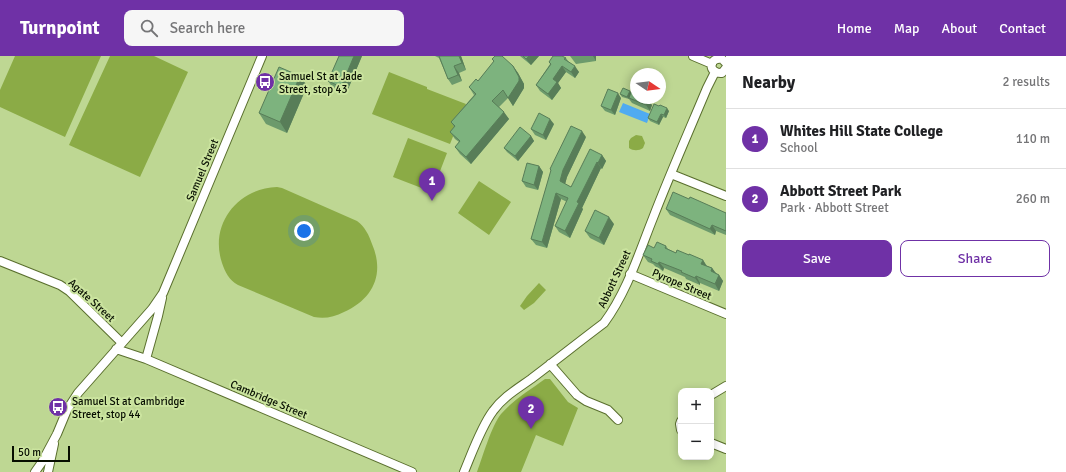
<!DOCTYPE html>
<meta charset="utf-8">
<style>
:root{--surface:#fff;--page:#f6f6f6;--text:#202124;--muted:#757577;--line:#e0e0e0;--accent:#6f31a6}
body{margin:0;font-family:Signika,sans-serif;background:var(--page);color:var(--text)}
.controls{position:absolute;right:12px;bottom:12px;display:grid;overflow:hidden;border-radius:8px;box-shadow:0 2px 10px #0003}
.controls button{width:36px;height:36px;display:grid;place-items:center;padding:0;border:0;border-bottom:1px solid var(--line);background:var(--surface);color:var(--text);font:20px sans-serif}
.compass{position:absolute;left:630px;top:12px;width:36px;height:36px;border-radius:50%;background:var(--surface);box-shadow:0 2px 10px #0003;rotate:103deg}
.scale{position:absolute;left:12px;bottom:10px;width:58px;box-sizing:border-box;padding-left:4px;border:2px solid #070e00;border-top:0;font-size:11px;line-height:14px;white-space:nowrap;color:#070e00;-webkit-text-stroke:3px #cbe49f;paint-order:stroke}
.you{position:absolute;left:304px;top:175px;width:14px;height:14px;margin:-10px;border:3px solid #fff;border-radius:50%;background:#1a73e8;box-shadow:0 0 0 6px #1a73e833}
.badge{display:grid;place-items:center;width:26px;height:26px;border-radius:50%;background:var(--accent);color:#fff;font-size:13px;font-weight:700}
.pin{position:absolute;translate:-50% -33px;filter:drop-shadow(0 1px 2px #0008)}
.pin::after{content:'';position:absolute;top:21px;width:14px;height:12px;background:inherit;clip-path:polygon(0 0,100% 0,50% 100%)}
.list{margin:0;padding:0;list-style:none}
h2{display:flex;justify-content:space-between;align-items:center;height:52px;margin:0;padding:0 16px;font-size:17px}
h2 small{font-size:13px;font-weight:400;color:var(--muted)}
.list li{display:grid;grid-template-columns:26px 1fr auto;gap:12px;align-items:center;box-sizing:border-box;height:60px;padding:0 16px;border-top:1px solid var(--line)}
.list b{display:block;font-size:15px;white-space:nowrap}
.list p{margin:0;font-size:13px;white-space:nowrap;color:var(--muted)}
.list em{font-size:13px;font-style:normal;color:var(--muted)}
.actions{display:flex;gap:8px;padding:12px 16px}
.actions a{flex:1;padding:9px 0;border:1px solid var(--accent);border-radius:8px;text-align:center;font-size:14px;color:var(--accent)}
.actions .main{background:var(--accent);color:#fff}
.icon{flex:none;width:22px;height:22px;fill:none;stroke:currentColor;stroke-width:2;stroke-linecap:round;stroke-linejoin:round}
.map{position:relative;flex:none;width:726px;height:416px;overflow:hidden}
header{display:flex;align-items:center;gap:24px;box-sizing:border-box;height:56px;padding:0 20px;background:var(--accent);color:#fff}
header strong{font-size:19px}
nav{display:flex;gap:22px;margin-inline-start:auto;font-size:14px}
.search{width:280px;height:36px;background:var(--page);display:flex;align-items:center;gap:10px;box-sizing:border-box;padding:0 14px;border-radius:8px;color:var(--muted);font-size:15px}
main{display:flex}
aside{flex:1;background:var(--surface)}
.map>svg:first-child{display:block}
.green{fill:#8bab46}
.water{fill:#4fabf1}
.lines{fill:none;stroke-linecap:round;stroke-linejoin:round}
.minor-casing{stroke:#5a6f2e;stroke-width:10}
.minor{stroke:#fff;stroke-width:8}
.wall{fill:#6c9a6c}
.shaded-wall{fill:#587d58}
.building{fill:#7db37e;stroke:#587d58}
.labels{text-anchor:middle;stroke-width:4;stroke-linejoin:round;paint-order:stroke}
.poi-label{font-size:11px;fill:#070e00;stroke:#cbe49f;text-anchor:start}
.street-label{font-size:11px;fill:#070e00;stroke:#cbe49f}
</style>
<header>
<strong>Turnpoint</strong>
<div class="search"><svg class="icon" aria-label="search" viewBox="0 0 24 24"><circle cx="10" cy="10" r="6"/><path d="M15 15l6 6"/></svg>Search here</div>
<nav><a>Home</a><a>Map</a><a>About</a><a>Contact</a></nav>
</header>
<main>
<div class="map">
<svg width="726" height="416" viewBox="0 0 726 416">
<rect width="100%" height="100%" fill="#bed793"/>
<path class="green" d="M15,0h86l-36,81 -65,-30v-17z
M110,0h44l34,16 -48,105 -71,-32z
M389,16l38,15v2l39,15 -16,40 -78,-30z
M636,79l6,1 3,7 -2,5c-4,3 -10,3 -14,0v-7l2,-3z
M408,82l39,15 -15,39 -39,-15z
M479,125l32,21 -22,33 -31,-22z
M277,131l5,1 75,33c8,6 12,14 15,23 13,30 1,55 -28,68 -10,5 -19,7 -30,5l-76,-32c-9,-5 -13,-13 -16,-22 -13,-39 16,-75 55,-76z
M539,227l7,7 -12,13 -10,7 -4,-4 7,-10z
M545,323h5l18,23 10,6 -15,38 -27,-11 -15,37h-44c6,-16 14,-45 24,-58 12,-14 29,-24 44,-35z"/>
<path class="water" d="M623,47l27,11 -3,9 -28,-11z"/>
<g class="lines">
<defs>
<path id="minor" d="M693,0l19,8
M726,7l-4,-4c-14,-2 -14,15 0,14l4,-5
M671,118l55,22
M0,205l60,24 9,6 53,52
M630,218l96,40
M116,293l30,10 266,113
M146,303l12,-43 4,-18
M550,308l27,31 9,6 22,9 10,10
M711,339l15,-9
M681,365l-1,3 1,6
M711,387l15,6
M35,416l7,-10 15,-28 10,-24 11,-17 74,-84 11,-16 99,-237
M48,416l6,-28
M464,416c8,-19 17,-45 29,-61 10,-14 24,-22 38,-32 24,-18 49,-38 73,-56 23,-31 35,-70 49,-105 17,-44 36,-87 54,-130l8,-16"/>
</defs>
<use href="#minor" class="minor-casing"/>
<use href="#minor" class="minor"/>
</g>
<path class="wall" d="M339,0h23l-16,38 -13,-6 -5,-7z
M435,0h26l5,14 -7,3 3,8 -10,4 -4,-6 -9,-21z
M520,0h19l-8,9z
M570,0h26v5l-20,3z
M566,2l2,3 11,11 -4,6 -9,-6 -8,11 3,5 -9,12 -12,-9 -4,-6 14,-21 -1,-2z
M492,3l21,7 5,7 6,11v4l-11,18 -5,-8 -9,9 10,12 -38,45 -11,-10 -5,-7 4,-5 -4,-3 -5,-7 4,-5 -3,-5 23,-27 -5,-8 9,-6 16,-19z
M300,20l7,10 -20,47 -21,-9 -7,-11z
M631,37l21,12 -2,6 -18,-8 -3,-4 -7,-2 -2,-3z
M621,42l-6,17 -10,-4 -4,-5z
M669,55l-3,7 -3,-1 -4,8 -9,-4 -2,-3z
M554,68l-8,16 -11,-5 -4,-6z
M531,80l3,5 -16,20 -11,-9 -3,-4z
M586,81l-19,40 -2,7 6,3 31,-32 4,6 -4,8 -1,-1 -19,40 1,1 -13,29 -11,-6 -4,-6 12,-24 -6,-3 -14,49 -11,-3 -5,-6 20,-68 -1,-2z
M539,110l4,6 -5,18 -12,-3 -4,-6z
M689,143l37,14v22l-10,-4 -1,4 -45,-20 -4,-6z
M614,168l-10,21 -14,-7 -5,-7z
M666,190l2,3 8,4 27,7 4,6 5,2 4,5 3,2 4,6 -4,10 -19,-8v2l-14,-6 -1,-2 -21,-9 -1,3 -7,-4 -3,-3 -5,-2 -5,-7 11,-7z"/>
<path class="shaded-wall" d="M354,0h8l-16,38 -5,-7z
M459,0h2l5,14 -4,-7z
M529,0h10l-8,9 -5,-6z
M593,0h3v5z
M454,10l5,7 3,8 -4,-6z
M513,10l5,7 6,11v4l-11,18 -5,-8z
M562,10l4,6 -8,11 3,5 -9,12 -4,-6 5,-15z
M575,10l4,6 -4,6 -4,-6z
M300,20l7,10 -20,47 -7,-11z
M630,35l2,2 -3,5v1l-2,-2z
M618,37l3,5 -6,17 -4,-5z
M648,44l4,5 -2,6 -4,-6z
M667,52l2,3 -3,7 -2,-3z
M504,56l5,7 -38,45 -5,-7z
M661,58l2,3 -4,8 -2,-3z
M550,63l4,5 -8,16 -3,-5z
M582,75l4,6 -19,40 -3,11 -4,-7 3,-11z
M531,80l3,5 -16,20 -3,-5z
M602,99l4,6 -4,8 -4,-6z
M597,106l4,6 -19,40 1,1 -13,29 -5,-7 12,-29z
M539,110l4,6 -5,18 -4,-5z
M556,137l5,6 -14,49 -5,-6z
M609,161l5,7 -10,21 -5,-7z
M712,169l4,6 -1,4 -5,-6z
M703,204l4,7 -6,-3z
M659,206l5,6 -1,3 -5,-7z
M712,212l5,7 -6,-4z
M719,219l4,6 -4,10 -4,-7z
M696,220l4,7v2l-5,-7z"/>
<path class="building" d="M339,0h15l-13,31 -13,-6z
M439,0h20l3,7 -8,3 4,9 -10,4z
M495,0h7l11,10 6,11v4l-11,17 -5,-8 -11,11 12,11 -38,45 -11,-10 5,-6 -10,-9 5,-6 -4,-4 25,-28 -7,-7 7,-8 2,2 16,-20 -2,-2z
M523,0h6l-3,3z
M553,0h9l4,2 -2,1 11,7 -4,6 -9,-6 -9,13 4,3 -9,12 -12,-9 15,-21 -2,-2z
M279,11l21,9 -20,46 -21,-9z
M623,32l7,3 -3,6 -7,-3z
M608,33l10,4 -7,17 -10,-4z
M631,36l5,3v3h8l4,2 -2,5 -17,-7z
M654,48l5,2 1,-1 7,3 -3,7 -3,-1 -4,8 -9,-4z
M539,57l11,6 -7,16 -12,-6z
M571,70l11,5 -19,39 -3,11 11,6 19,-38 12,6 -4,8 -1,-1 -20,40 2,1 -14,28 -10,-5 13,-28 -12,-5 -14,49 -11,-3 20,-69 -1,-1z
M520,71l11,9 -16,20 -11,-8z
M527,107l12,3 -5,19 -12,-4z
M673,136l16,7 1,-2 36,16v18l-14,-6 -2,4 -44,-20z
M595,154l14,7 -10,21 -14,-7z
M657,186l9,4 -1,2 11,5 1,-3 12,5v-1l14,6 -2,4 11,4 -1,3 8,4 -4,9 -19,-8 -1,2 -14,-6 1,-1 -23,-9 -1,2 -7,-3 1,-2 -9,-4 5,-10 6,3z"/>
<defs>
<symbol id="bus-disc" viewBox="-11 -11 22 22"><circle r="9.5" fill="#6f31a6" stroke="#cbe49f"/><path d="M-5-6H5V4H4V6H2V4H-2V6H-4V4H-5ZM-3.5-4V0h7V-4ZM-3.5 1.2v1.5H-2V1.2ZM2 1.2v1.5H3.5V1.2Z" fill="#fff"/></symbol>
</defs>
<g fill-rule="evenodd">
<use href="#bus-disc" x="254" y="15" width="22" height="22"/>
<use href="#bus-disc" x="47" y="340" width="22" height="22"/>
</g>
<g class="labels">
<g class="poi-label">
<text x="279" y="24">Samuel St at Jade<tspan x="279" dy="13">Street, stop 43</tspan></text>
<text x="72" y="349">Samuel St at Cambridge<tspan x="72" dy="13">Street, stop 44</tspan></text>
</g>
<g class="street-label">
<text transform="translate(202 114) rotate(-67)" y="4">Samuel Street</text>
<text transform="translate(614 223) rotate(-65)" y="4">Abbott Street</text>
<text transform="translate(682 228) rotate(23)" y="4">Pyrope Street</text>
<text transform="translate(92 244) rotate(42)" y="4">Agate Street</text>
<text transform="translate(269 343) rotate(23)" y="4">Cambridge Street</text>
</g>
</g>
</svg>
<div class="controls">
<button>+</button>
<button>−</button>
</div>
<svg class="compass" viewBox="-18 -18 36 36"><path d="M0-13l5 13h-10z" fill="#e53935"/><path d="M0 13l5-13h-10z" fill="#757577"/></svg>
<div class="scale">50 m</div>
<div class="you"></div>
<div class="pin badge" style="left:432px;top:145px">1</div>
<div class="pin badge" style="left:531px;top:373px">2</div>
</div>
<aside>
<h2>Nearby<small>2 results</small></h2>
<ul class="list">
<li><span class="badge">1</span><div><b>Whites Hill State College</b><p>School</p></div><em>110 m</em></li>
<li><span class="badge">2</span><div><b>Abbott Street Park</b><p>Park · Abbott Street</p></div><em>260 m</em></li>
</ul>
<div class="actions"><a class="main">Save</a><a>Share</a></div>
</aside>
</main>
